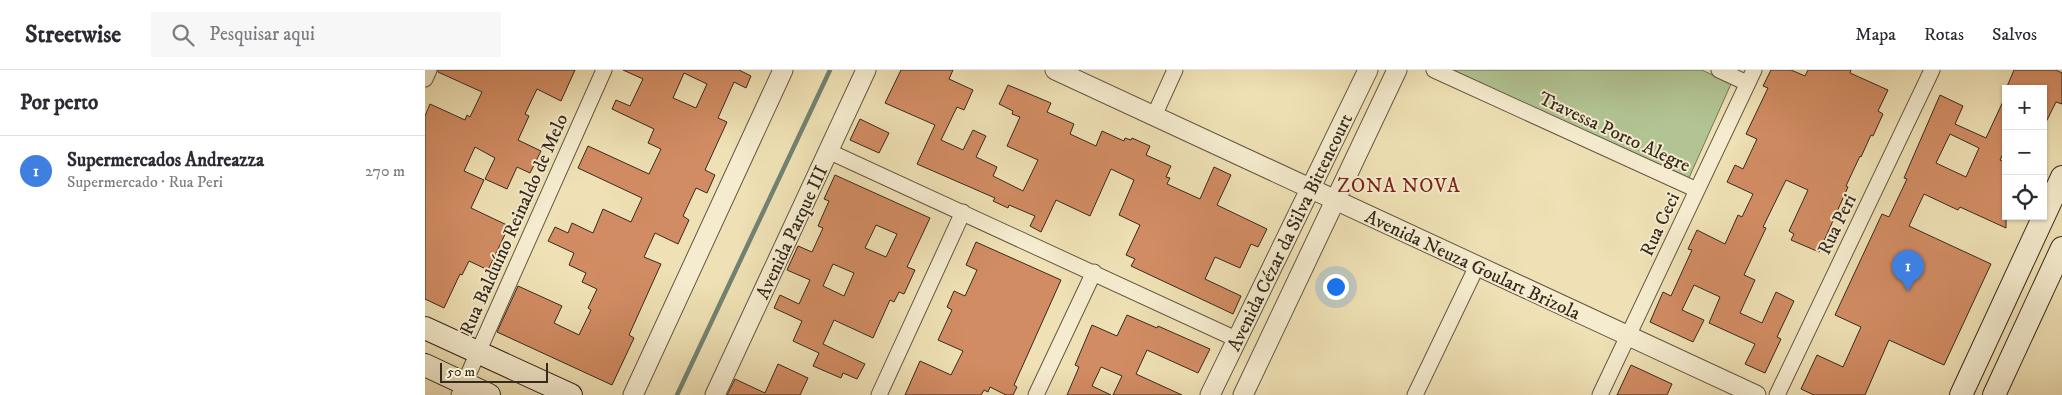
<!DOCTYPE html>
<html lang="pt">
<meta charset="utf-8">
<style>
:root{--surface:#fff;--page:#f7f7f7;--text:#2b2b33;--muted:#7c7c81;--line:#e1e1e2;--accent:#8f2418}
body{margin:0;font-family:"IM FELL DW Pica",serif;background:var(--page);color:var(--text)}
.controls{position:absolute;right:15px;top:15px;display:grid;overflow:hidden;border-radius:0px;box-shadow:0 1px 4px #0004}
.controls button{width:45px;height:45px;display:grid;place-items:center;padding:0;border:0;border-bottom:1px solid var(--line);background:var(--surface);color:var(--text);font:25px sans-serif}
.scale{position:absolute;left:15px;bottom:12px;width:108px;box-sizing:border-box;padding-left:5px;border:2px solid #362a1d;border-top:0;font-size:14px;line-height:18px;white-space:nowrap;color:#362a1d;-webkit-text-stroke:4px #f5eccf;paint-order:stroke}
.you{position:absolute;left:910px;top:216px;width:18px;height:18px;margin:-12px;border:4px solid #fff;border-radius:50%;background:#1a73e8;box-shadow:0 0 0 8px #1a73e833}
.badge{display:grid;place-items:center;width:32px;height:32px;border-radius:50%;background:var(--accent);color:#fff;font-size:16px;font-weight:700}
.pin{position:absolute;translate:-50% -41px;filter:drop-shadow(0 1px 2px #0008)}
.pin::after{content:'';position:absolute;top:26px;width:18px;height:15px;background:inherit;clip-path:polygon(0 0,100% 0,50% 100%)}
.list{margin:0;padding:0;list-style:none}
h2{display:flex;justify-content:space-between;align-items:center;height:65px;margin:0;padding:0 20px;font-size:21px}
h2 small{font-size:16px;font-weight:400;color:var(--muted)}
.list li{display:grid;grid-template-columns:32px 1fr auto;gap:15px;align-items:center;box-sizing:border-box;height:70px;padding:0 20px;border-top:1px solid var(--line)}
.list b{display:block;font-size:19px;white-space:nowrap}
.list p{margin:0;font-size:16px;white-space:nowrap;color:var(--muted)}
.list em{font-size:16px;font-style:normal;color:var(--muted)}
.icon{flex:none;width:28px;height:28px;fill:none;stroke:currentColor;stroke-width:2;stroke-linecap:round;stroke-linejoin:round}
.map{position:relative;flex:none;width:1637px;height:325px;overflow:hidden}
header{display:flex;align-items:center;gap:30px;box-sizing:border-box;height:70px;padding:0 25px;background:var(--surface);border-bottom:1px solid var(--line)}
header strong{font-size:24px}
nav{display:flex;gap:28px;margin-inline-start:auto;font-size:18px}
.search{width:350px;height:45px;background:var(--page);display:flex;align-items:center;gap:12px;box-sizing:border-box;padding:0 18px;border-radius:0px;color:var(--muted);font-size:19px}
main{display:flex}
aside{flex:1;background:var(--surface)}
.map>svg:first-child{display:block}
.green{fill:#b2c493;stroke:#747758}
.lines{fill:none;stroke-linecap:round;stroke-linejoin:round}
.stream{stroke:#728373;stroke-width:4.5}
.building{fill:#d28c63;stroke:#362a1d;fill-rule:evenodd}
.minor-casing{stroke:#645843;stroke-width:17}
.tertiary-casing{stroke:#645843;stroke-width:21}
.secondary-casing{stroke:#362a1d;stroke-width:24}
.minor{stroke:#f5eccf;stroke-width:15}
.tertiary{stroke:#f5eccf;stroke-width:19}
.secondary{stroke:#f5eccf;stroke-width:22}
.labels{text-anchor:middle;stroke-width:4;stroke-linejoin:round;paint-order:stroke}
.street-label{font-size:19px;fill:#362a1d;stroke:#f5eccf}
.neighbourhood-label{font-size:20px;letter-spacing:1px;fill:#7a1f14;stroke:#f5eccf}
</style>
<header>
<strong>Streetwise</strong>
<div class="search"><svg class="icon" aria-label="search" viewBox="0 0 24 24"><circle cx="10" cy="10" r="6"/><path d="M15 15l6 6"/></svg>Pesquisar aqui</div>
<nav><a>Mapa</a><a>Rotas</a><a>Salvos</a></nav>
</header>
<main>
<aside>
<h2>Por perto<small></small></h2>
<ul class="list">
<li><span class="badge" style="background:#3f7fe0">1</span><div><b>Supermercados Andreazza</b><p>Supermercado · Rua Peri</p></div><em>270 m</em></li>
</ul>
</aside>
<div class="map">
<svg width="1637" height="325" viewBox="0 0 1637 325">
<rect width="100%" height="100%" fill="#efe1b5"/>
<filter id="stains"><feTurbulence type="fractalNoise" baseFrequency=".004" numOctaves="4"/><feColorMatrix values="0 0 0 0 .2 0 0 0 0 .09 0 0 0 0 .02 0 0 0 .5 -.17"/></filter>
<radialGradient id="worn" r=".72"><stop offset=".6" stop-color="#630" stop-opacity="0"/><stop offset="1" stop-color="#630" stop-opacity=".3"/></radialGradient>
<path class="green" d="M1028,0h249l29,14 -43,96z"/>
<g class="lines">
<path class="stream" d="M252,325l153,-325"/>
</g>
<path class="building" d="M13,0h137l-14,31 -24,-12 -12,25 4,2 -11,24 23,11 -11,22 -13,-6 -10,22 -22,-10 10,-21 -20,-11 -11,24 20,9 -13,28 38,18 -21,44 -19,-9 -7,14 -2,-1 -16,34 -19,-9v-183l5,-12 35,16 2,-5 3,2 12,-25 -44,-20z
M198,0h116l12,6 -5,12 -12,-6 -16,36 9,4 -22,48 10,5 -8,18 -11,-5 -13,28 6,4 -11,24 -23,-11 -11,24 17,7 -32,71 5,3 -22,47 -115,-53 21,-46 44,20 -8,17 25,12 12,-25 -3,-2 9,-19 -15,-7 4,-9 -17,-8 5,-12 -26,-12 7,-14 13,6 4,-10 21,10 10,-24 28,13 11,-24 -64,-30 10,-22 61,28 12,-25 -13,-6 6,-14 -42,-20 4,-9 14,6 13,-27zM259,3l23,11 -11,24 -23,-10z
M476,0h52l-4,9 24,11 -9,20 -7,-3 -16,33 22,10 10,-20 13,6 -10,21 21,10 -4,9 30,15 15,-31 -31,-14 13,-29 -8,-3 1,-3 -14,-7 9,-19 43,18 -4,9 27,12 -4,10 26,12 6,-15 22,10 1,-3 6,2 1,-2 18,8 -4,9 25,11 -5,11 4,1 -3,6 33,15 14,-32 17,8 -14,30 50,24 -9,18 -7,-3 -11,24 -25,-11 -10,22 36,17 -8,18 -102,-48 4,-7 -9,-4 14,-30 -21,-10 15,-35 -23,-11 -21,47 -34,-16 -15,32 -11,-6 5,-10 -26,-11 -1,3 -15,-7 2,-3 -78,-34 18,-39 -50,-22z
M1346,0h20l14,6 3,-6h43l-1,3 38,17 -10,21 5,3 -10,22 -2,-1 -10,22 -1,-1 -14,30 2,1 -29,65 -28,-12 3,-6 -5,-3 19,-41 -22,-10 -23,47 3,1 -22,47 11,5 -15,33 22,10 14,-31 18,9 -17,36 4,2 -16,34 -20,-9 10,-20 -46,-21 11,-26 -26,-12 -12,25 22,10 -11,22 -43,-20 13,-30 8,4 21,-46 -4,-1 9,-19 28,14 13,-29 4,2 11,-23 -26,-12 8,-17 8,4 14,-30 -11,-5 22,-46 -5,-2z
M1589,0h42l6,3v31l-6,-2 -13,26v-39h-37z
M1515,25l23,11 -8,18 31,14 20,-43v53l-6,12 6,3v65l-46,-21 -2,3 -34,-16 -15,32 82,38 -47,101 -55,-25 -24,55h-51l-13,-6 16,-34 26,12 18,-40 -26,-12 47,-101 7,3 18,-38 -3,-1zM1525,64l29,14 -13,29 -30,-14z
M435,49l29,14 -10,20 -29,-13z
M410,105l95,43 -23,49 8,3 -11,24 -5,-2 -5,10 -4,-2 -17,38 -39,-18 -11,24 42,20 -8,15 -14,-6 -2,5 -28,-12 6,-13 -26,-12 9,-20 -28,-13 6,-13 19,9 11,-24 -23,-10 11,-24 14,6 11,-24 -5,-2 11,-25 -5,-2zM451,155l21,9 -11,23 -21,-9zM408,194l21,9 -10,23 -21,-10z
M551,172l85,38 -47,105 3,2 -4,8h-7l-16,-8 -2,5 -4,-2 -3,5h-76l15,-34 31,14 12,-24 -25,-11 14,-30 -5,-3 7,-16 11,5 12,-26 -11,-5z
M702,245l30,13 1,-2 52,23 -12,24 -51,-23 -11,24 46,21h-69l9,-19 -21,-9 -9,19 19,9h-44l12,-28 -4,-2 17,-40 25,11z
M353,294l30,14 -8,17h-73l8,-16 30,14z
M1206,295l41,19 -5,11h-50z"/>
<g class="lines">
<defs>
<path id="minor" d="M1009,0l263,120
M1294,0l28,13
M0,9l4,-9
M729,46l21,-46
M403,81l408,188
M34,325l145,-325
M454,325l84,-183
M611,325l58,-123
M990,325l62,-129
M1175,325l154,-325
M1352,325l155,-325"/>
<path id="tertiary" d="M630,0l701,325
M208,325l150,-325
M290,325l151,-325
M785,325l158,-325
M818,325l154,-325"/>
<path id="secondary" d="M0,258l146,67
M0,295l64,30
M1536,325l101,-218
M1569,325l68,-147"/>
</defs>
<use href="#minor" class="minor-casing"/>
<use href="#tertiary" class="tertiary-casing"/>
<use href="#secondary" class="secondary-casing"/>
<use href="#minor" class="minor"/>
<use href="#tertiary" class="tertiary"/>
<use href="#secondary" class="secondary"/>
</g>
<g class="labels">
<g class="street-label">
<text transform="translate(1190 61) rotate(25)" y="7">Travessa Porto Alegre</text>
<text transform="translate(88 154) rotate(-66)" y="7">Rua Balduíno Reinaldo de Melo</text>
<text transform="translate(1234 154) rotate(-65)" y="7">Rua Ceci</text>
<text transform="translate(1411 154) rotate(-64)" y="7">Rua Peri</text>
<text transform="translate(366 162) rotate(-65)" y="7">Avenida Parque III</text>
<text transform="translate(864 162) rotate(-64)" y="7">Avenida Cézar da Silva Bittencourt</text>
<text transform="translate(1048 194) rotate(25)" y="7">Avenida Neuza Goulart Brizola</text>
</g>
<g class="neighbourhood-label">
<text x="974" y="122">ZONA NOVA</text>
</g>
</g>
<rect width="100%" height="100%" filter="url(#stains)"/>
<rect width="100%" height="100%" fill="url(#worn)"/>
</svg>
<div class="controls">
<button>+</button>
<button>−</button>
<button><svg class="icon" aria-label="locate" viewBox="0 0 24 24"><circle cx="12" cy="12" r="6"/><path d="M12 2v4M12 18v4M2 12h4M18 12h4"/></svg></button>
</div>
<div class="scale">50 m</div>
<div class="you"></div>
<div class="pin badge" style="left:1483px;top:221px;background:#3f7fe0">1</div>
</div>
</main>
